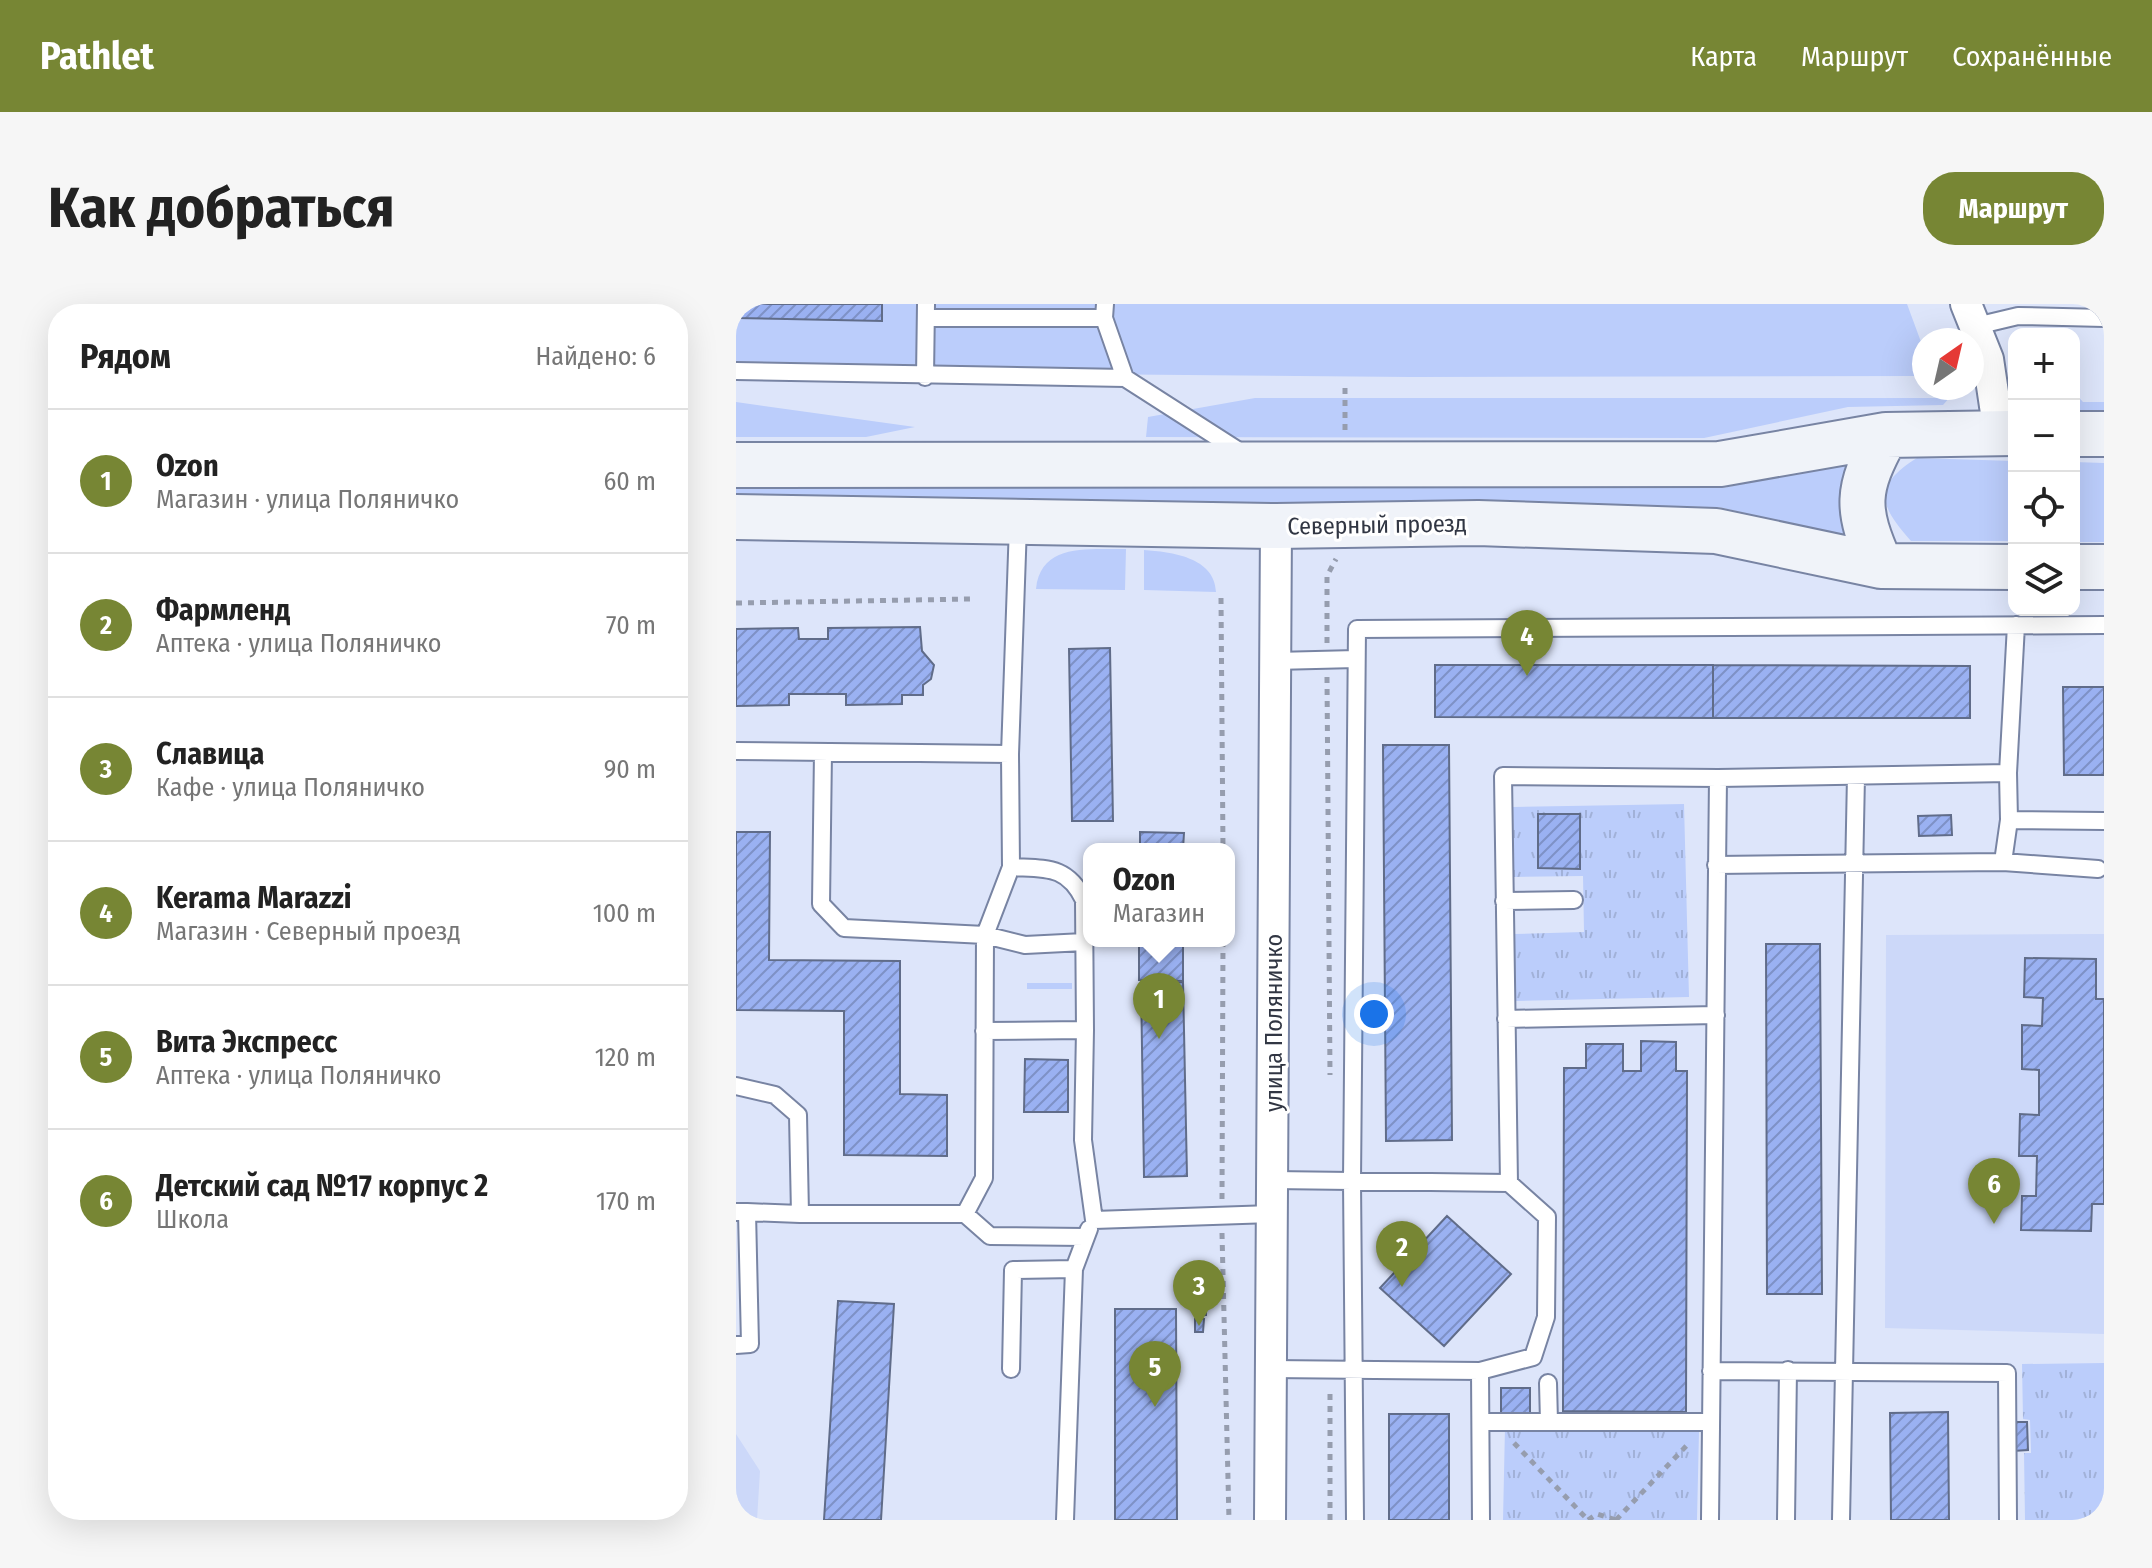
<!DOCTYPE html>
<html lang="ru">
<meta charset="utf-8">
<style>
:root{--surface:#fff;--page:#f6f6f6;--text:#222;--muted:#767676;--line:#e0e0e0;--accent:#778634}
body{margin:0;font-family:"Fira Sans Condensed",sans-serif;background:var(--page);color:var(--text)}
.controls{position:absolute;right:24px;top:24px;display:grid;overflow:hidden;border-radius:16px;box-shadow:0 8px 32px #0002}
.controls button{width:72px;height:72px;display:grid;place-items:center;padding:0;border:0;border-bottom:2px solid var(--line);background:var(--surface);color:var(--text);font:40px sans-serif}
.compass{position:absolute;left:1176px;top:24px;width:72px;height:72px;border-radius:50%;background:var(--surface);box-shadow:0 8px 32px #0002;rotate:34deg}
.you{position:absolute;left:638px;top:710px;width:28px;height:28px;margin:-20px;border:6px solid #fff;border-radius:50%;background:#1a73e8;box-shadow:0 0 0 12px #1a73e833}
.badge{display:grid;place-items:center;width:52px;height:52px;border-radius:50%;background:var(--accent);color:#fff;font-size:26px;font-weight:700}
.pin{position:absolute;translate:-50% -66px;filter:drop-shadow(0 2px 4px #0008)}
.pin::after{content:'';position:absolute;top:42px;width:28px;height:24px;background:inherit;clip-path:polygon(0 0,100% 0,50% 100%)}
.popup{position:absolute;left:347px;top:539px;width:152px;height:104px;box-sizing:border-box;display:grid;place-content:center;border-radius:16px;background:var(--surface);filter:drop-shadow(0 2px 6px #0005);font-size:26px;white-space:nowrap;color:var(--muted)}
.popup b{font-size:30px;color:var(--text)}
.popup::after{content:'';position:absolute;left:50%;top:100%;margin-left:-16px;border:16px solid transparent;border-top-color:var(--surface)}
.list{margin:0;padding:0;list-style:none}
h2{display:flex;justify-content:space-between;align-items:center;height:104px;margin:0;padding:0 32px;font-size:34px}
h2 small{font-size:26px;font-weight:400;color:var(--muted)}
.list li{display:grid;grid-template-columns:52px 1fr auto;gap:24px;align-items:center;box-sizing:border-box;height:144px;padding:0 32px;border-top:2px solid var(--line)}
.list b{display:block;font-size:30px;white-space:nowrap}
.list p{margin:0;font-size:26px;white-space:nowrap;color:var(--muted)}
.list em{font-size:26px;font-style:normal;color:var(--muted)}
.icon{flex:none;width:44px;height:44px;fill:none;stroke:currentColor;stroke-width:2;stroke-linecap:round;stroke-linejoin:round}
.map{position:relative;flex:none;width:1368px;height:1216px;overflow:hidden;border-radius:32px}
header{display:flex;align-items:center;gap:48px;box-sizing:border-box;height:112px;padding:0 40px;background:var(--accent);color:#fff}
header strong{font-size:38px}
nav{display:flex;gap:44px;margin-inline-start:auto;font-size:28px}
.intro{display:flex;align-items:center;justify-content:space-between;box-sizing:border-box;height:192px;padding:0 48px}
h1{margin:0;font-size:56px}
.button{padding:20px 36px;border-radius:32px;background:var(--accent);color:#fff;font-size:28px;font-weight:700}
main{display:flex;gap:48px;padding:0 48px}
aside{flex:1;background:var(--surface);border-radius:32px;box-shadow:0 8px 32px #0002}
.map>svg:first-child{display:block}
.built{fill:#ccd8f9}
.green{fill:#bbcdfb}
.park{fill:url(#park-tufts)}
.building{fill:url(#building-hatch);stroke:#606c89;stroke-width:2}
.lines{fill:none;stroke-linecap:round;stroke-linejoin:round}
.lane-casing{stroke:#7884a3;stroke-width:20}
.street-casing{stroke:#7884a3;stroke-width:34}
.secondary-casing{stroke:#7884a3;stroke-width:48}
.path{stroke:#969dae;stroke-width:5;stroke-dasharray:6 6;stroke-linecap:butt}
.lane{stroke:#fff;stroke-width:16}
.street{stroke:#fff;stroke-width:30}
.secondary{stroke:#f0f3f9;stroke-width:44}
.labels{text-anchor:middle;stroke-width:6;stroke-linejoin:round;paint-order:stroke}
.street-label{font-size:24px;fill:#313643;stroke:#fff}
</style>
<header>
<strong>Pathlet</strong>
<nav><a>Карта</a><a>Маршрут</a><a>Сохранённые</a></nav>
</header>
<div class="intro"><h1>Как добраться</h1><a class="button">Маршрут</a></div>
<main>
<aside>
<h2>Рядом<small>Найдено: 6</small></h2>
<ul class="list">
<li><span class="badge">1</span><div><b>Ozon</b><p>Магазин · улица Поляничко</p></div><em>60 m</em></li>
<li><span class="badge">2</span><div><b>Фармленд</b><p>Аптека · улица Поляничко</p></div><em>70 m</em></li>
<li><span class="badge">3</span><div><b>Славица</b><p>Кафе · улица Поляничко</p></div><em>90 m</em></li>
<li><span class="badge">4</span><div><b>Kerama Marazzi</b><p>Магазин · Северный проезд</p></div><em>100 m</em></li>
<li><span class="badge">5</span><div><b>Вита Экспресс</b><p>Аптека · улица Поляничко</p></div><em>120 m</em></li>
<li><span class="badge">6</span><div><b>Детский сад №17 корпус 2</b><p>Школа</p></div><em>170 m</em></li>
</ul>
</aside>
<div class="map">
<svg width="1368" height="1216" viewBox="0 0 1368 1216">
<defs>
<pattern id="park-tufts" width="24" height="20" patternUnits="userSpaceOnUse" patternTransform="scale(2)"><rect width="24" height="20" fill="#bbcdfb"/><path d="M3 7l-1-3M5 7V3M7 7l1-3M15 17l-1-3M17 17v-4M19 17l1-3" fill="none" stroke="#a1b1d8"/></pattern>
<pattern id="building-hatch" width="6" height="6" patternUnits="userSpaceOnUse" patternTransform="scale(2)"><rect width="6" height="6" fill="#9ab1f2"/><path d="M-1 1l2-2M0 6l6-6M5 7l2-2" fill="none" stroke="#7e91c6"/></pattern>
</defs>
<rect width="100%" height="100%" fill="#dde5fa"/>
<path class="built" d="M1368,630v400l-219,-6 1,-393z
M0,1130l24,37 -3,49h-21z"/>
<path class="green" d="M0,0h1171l17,46v26l-513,1 -675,-6z
M1211,84h11l-15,17 -95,2 -144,31 -558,-1 2,-20 107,-19h686z
M1338,88l9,10h21v9l-30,-1z
M0,98l179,25 -49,10h-130z
M1181,154l97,3v80h-103c-32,-36 -39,-55 6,-83z
M1112,157c-9,31 -9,49 3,78l-132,-32 -983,-6v-17l987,4z
M1338,158l30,1v79h-30z
M390,245l-1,41 -89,-1c5,-47 53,-39 90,-40z
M408,246c27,2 71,7 72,42l-72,-2z
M291,679h45v6h-45z"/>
<path class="park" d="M948,500l5,193 -173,4 -2,-67 70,-2 -1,-56 -69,1 -1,-70z
M1368,1059v157h-79l-1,-67h7l-1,-33 -7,-1 -1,-55z
M769,1123l194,5 -2,88h-194z"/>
<path class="building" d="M1,0h145v17l-145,-3z
M184,323l2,24 12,14 -3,14 -8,6v10h-21v9l-56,1v-11h-57v11l-53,1v-77l62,-1 1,11h29v-11z
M374,344l3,173h-41l-3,-172z
M699,361h278v53l-278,-1z
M977,361l257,1v52h-257z
M1327,383h41v88h-40z
M647,441h66l3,395 -66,1z
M802,510h42v55l-42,-1z
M1215,511l1,20 -33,1 -1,-20z
M0,528h34l-1,128 131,1v133l47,1v61l-103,-1v-144l-108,-1z
M404,528l44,1 -1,16h-43z
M403,637h44v40l-44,-1z
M1030,640h54l2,350h-55z
M1289,654l71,1v40h8v205h-12l-1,27 -70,-1 1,-34h14l1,-40h-18l1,-42 19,1v-45l-17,-1v-44l20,1 1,-28 -19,-1z
M447,678l4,194 -43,1 -3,-194z
M905,737l35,1v29h11l-1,341 -123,-1 1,-343h22v-24h37v27h18z
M289,755l43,1v52h-44z
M711,912l64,58 -67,72 -64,-58z
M459,987l11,1v23h-11z
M102,997l56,3 -13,216h-57z
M379,1005h61l1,211h-62z
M459,1015h9l-1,13h-8z
M765,1084h29v30h-29z
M1212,1108l1,108h-58l-1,-107z
M653,1110h60v106h-60z
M1276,1118h15l1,28 -15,1z"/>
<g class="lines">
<defs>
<path id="lane" d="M369,0l-1,14 21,60 117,75
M190,14h178
M1240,22l42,-10 86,2
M0,67l389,7
M189,73l1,-73
M539,357l81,-2
M0,447l274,3 8,-229
M87,448l-2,152 23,24 141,7 40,10 59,-3
M1273,516l95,1
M1267,558l6,-42 -1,-47 8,-148
M980,561l287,-3 95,7
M768,597l70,-1
M770,715l210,-4
M349,726l-2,110 11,80 178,-6
M248,727l101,-1 -1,-130c-17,-35 -38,-31 -73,-33l-1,-113
M0,782l39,9 23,20 2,99h165l25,22 94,1
M773,879l-6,-407 215,2 290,-5
M0,908h11l3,132 -14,1
M11,908l53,2
M229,910l19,-36 1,-243 26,-68
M275,1065l2,-99 61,-1
M535,1065l209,2 53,-14 13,-40 1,-100 -38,-34 -236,-3
M744,1067l1,149
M975,1067l296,2 1,147
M812,1079l1,39
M745,1118h230
M329,1216l9,-251 15,-40
M619,1216l-3,-339 5,-552 747,-4
M974,1216l8,-742
M1050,1216l2,-150
M1105,1216l15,-744"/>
<path id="street" d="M1230,0l22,55 11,74
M534,1216l6,-994"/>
<path id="secondary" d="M1338,130h30
M0,161l984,-1 166,-29 128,-2
M0,213l540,9 202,-3 238,8 165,35 133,1
M1145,262c-26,-58 -25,-76 5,-131
M1338,263h30"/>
</defs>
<use href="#lane" class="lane-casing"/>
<use href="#street" class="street-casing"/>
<use href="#secondary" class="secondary-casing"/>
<path class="path" d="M609,84v43
M485,294l2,251
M0,299l235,-4
M591,339v-67l9,-17
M591,373l3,398
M486,895l1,-258
M486,929l7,287
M778,1139l74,77
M594,1216v-131
M852,1216l9,-6 19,6
M880,1216l74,-78"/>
<use href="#lane" class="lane"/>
<use href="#street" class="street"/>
<use href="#secondary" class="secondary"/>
</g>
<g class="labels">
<g class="street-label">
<text transform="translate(641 221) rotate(-1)" y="8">Северный проезд</text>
<text transform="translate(538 719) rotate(-90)" y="8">улица Поляничко</text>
</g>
</g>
</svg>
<div class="controls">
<button>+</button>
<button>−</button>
<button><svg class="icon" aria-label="locate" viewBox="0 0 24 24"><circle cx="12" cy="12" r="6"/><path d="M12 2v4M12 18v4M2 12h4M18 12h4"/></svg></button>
<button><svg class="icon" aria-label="layers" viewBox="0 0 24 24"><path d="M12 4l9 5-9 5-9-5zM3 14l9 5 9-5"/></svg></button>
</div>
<svg class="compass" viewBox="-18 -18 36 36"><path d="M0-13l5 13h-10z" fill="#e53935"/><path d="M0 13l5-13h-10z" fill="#767676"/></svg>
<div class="you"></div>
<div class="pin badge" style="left:423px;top:735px">1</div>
<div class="popup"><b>Ozon</b>Магазин</div>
<div class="pin badge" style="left:666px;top:983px">2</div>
<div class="pin badge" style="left:463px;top:1022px">3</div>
<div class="pin badge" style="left:791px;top:372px">4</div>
<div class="pin badge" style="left:419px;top:1103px">5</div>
<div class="pin badge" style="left:1258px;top:920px">6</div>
</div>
</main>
